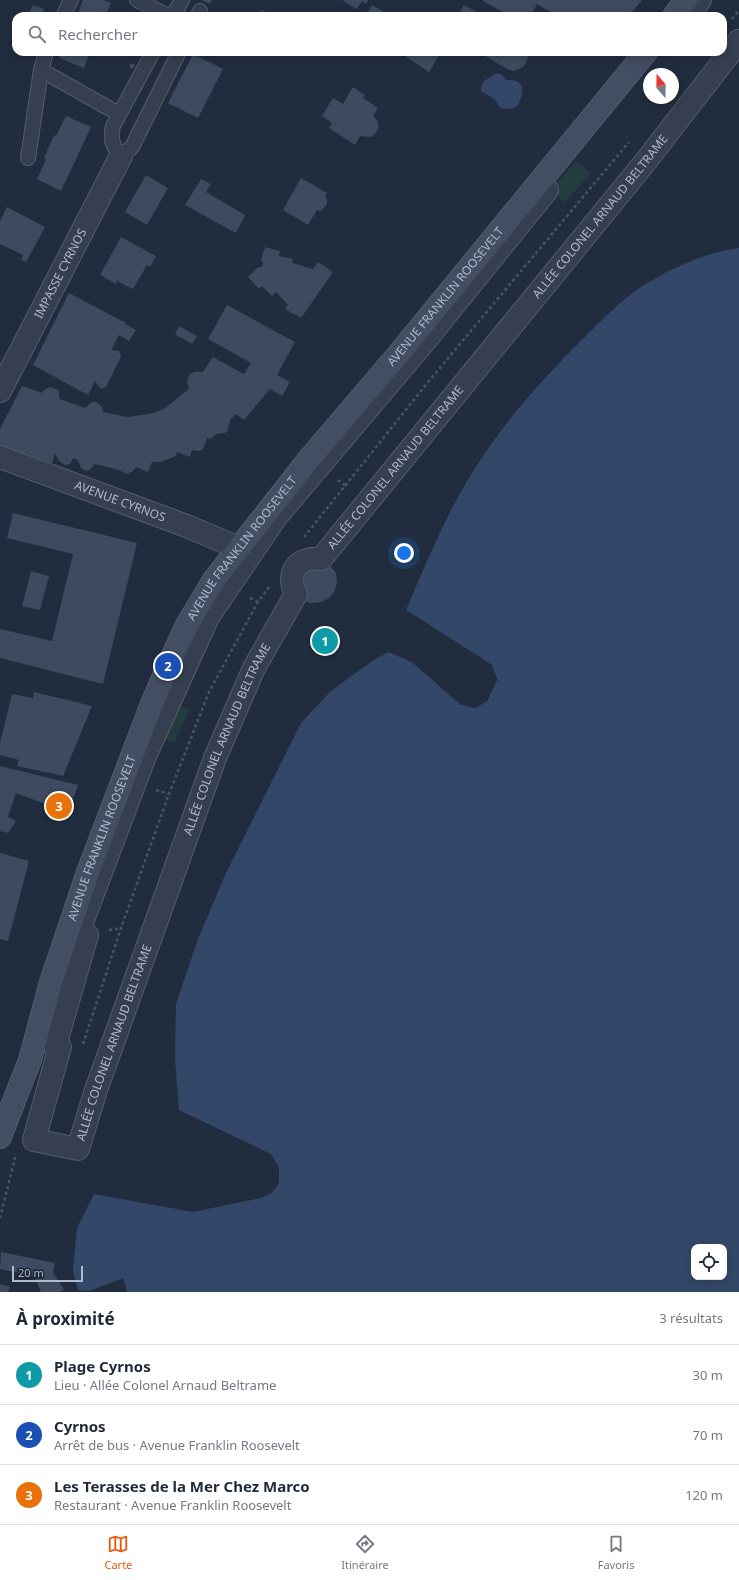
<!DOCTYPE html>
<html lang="fr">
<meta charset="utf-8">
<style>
:root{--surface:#fff;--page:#f6f6f7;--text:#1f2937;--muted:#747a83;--line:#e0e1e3;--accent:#ea580c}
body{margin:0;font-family:"Noto Sans",sans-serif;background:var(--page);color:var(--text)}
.controls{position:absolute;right:12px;bottom:12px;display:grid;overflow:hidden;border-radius:8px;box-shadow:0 2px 10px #0003}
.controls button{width:36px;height:36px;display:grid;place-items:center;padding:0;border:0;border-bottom:1px solid var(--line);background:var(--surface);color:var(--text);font:20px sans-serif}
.compass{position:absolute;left:643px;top:68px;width:36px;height:36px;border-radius:50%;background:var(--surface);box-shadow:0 2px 10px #0003;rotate:340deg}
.scale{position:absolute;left:12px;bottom:10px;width:71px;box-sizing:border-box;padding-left:4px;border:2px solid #b1baca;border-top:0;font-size:11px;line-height:14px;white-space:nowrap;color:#b1baca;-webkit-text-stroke:3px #1a2434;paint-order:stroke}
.you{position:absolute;left:404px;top:553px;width:14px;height:14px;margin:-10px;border:3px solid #fff;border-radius:50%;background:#1a73e8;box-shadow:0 0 0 6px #1a73e833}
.badge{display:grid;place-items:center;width:26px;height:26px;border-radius:50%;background:var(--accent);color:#fff;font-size:13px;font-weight:700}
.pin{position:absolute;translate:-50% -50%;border:2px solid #fff;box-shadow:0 1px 4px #0006}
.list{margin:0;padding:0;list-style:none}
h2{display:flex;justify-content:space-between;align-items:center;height:52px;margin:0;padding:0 16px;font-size:17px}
h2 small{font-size:13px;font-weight:400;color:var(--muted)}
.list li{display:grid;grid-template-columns:26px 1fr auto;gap:12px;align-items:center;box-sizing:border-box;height:60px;padding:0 16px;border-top:1px solid var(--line)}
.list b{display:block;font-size:15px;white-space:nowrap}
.list p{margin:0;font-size:13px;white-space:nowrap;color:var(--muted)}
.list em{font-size:13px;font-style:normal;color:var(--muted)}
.icon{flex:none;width:22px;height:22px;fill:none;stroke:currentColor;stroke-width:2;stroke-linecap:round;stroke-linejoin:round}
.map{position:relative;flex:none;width:739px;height:1292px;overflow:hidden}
.search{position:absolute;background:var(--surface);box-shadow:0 2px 10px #0003;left:12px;right:12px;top:12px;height:44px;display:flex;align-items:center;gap:10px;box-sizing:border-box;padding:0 14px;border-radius:12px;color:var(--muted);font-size:15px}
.sheet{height:232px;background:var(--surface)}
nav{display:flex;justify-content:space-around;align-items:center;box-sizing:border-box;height:56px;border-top:1px solid var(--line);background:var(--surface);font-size:11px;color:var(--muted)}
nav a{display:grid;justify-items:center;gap:2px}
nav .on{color:var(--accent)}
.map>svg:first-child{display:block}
.green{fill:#233c40}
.water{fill:#334868;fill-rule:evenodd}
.pier{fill:#212d3f}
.building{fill:#3d4a5f}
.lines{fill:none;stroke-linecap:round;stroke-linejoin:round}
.lane-casing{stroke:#535d6d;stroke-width:16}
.street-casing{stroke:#535d6d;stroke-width:24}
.secondary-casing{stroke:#535d6d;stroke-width:24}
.path{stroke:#41595d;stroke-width:2.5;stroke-dasharray:3 3;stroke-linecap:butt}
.lane{stroke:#353f4f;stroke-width:14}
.street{stroke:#353f4f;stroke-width:22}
.secondary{stroke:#434e62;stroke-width:22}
.labels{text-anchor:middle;stroke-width:4;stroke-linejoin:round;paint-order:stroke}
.street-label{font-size:12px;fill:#b1baca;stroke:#1a2434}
</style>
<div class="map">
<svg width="739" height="1292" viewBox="0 0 739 1292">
<rect width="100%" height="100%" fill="#212d3f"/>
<path class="green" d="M576,161l15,12 -26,30 -15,-13z
M178,705l12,5 -16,33 -11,-5z"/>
<path class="water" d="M495,74h6l5,6c3,0 7,0 10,1 11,4 5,19 0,26l-8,2 -7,-1 -7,-9 -13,-8c-1,-9 7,-13 14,-17z
M739,248v1044h-614l2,-1 -4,-13 -34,13 -11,-1 -5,-19 4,-43 17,-34 99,18 68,-14 11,-5 7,-10v-15l-8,-14 -92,-44 -4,-50 1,-56 22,-65 27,-64 76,-152 30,-32 44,-32 14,-7 23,10 48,42 15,4 12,-7 10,-21 -5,-15 -86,-55c19,-44 37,-88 61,-129 32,-54 73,-100 118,-144 18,-18 35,-36 56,-50 27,-18 66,-35 98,-39zM694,1247h30v30h-30z"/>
<path class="pier" d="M404,609l88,56 5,15 -10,21 -12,7 -15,-4 -48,-42 -23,-10 -1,-1 25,9 48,42 14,4 11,-6 9,-20 -5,-13 -85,-55z"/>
<path class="building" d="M83,0h21l7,3 -5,13h-32l1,-3h3z
M201,0h11l-2,4z
M344,0h24l-2,4 -4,-3 -5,8 -14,-8z
M482,0h160l-13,16h-72l-20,-12 -7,12h-21z
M33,5l11,4 -2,7h-14z
M372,5l19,11h-25z
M464,5l13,7 6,4h-25z
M261,10l5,2 -1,4 -7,-1z
M61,52h29l-6,16 -25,-10z
M404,52h37l-12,20 -27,-18z
M478,52h48l2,3 -1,6 -4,6 -9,4 -7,-2z
M193,54l30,15 -25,49 -30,-15z
M129.5 66a2.5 2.5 0 1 1 5 0a2.5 2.5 0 1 1-5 0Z
M353,87l12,8 -2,3 15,10 -5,8 4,4 2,7 -4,7 -5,3 -10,-1 -5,9 -26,-17 3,-5 -10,-7 11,-18 10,6z
M66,116l25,11 -30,64 -24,-12 9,-20 -2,-1 10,-23 2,1z
M146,175l22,13 -21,37 -22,-13z
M301,178l26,15 -2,3 2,3v5l-6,7 -4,-1 -9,15 -25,-15z
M201,179l10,5 -5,8 39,23 -9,18 -51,-28z
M7,207l38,20 -19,35 -5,-2 2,-5 -23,-11v-23z
M121,237l35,19 -6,11 -3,-2 -14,24 -16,-8 -1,3 -16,-9z
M265,247l15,4 -1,5 14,3 -1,4 21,6 5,-7 15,10 -32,46 -16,-9 3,-4 -12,-13 -4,4 -10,-10 -3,3 -11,-12 9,-9 6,-2v-3l-2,-3z
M69,293l57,30 -1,1 11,6 -7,11 -10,-6 -8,15 8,1 2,6 -15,30 -5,2 -6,-8 -7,14 -55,-30z
M227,305l68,37 -18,33 13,7 -8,14 -12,-7 -26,31 -8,-6 -6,6 -3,12 -2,1 -8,1 -7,5 -3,-1 -4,11 -4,2 -7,-1 -2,7 -13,-5 -1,4 -16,6h-8l-4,10 -12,-5 -3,4 -5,3 -12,-5 -22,-5 -2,4 -5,3 -6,-3 -3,-8 -5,-2 -3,6 -5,1 -6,-4 -4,-8 -3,10 -52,-18v-16l22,-43 20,7 3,-4 5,-2 8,3 2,9 25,9 7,-6h4l6,5 1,5 25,5 26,-4 11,-5 24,-19 -2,-8 2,-6 5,-3h9l10,-15 31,17 7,-11 -43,-24z
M179,326l18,10 -5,8 -17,-10z
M13,513l124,30 -34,141 -103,-26v-29l52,12 21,-87 -66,-16z
M328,563l8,10 1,10 -3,9 -5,6 -8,4 -9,1 -9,-2 -11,-27z
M31,571l18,5 -9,34 -18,-4z
M34,692l58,14 -29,70 -46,-10 2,-6 -19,-5v-12l12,-49 21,4z
M0,766l78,19 -13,36 -17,-7 3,-8 -35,-13 -8,24 8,4 -8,12 -8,-2z
M0,853l29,8 -21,80 -8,-2z
M1,1252l54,11 -2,9 11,18 -5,2h-18l-7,-16 -34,-7z
M0,1284l10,3 -2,5h-8z"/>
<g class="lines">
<defs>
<path id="lane" d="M137,0l31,16
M63,16l8,-16
M173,16l9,-16
M198,16l2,-5
M153,52l-40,74c-3,13 -1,19 8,30l11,-9 47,-95
M41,70l78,44
M28,158l13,-88 5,-18"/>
<g id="street">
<path d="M687,16l13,-16"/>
<path id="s1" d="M547,190l-123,152 -148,175 -68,100 -63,139 -67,177 9,2 -32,111 5,1 -1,3 -25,90 44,9 18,-59 119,-332 39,-90 42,-74c-11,-21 2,-38 25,-35l325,-398 93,-120"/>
<path id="s2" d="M0,391l121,-235"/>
<path id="s3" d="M0,457l184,68 55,23"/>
</g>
<g id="secondary">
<path d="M674,16l12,-16"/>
<path id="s4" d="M0,1137l30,-77 21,-78 37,-110 62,-163 18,-43 19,-41 27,-45 96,-122 87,-102 249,-304"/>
</g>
</defs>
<use href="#lane" class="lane-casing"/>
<use href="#street" class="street-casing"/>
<use href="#secondary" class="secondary-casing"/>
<path class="path" d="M732,19l7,-9
M338,480l8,6
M304,537l125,-156 200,-239
M250,598l8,4
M156,790l13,4
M109,930l12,-2
M83,1044l38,-116 48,-134 40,-102 49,-90 11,-15
M0,1218l16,-64"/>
<use href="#lane" class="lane"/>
<use href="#street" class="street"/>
<use href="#secondary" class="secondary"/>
</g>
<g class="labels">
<g class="street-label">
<text dy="4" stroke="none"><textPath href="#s1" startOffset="2254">ALLÉE COLONEL ARNAUD BELTRAME</textPath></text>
<text dy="4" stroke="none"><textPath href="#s2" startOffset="132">IMPASSE CYRNOS</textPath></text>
<text dy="4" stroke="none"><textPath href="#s4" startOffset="964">AVENUE FRANKLIN ROOSEVELT</textPath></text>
<text dy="4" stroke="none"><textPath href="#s1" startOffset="1930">ALLÉE COLONEL ARNAUD BELTRAME</textPath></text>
<text dy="4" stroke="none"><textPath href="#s3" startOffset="128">AVENUE CYRNOS</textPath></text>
<text dy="4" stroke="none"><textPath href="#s4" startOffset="640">AVENUE FRANKLIN ROOSEVELT</textPath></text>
<text dy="4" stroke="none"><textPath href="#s1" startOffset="1595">ALLÉE COLONEL ARNAUD BELTRAME</textPath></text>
<text dy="4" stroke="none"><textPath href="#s4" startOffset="316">AVENUE FRANKLIN ROOSEVELT</textPath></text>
<text dy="4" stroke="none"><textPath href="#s1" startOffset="1271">ALLÉE COLONEL ARNAUD BELTRAME</textPath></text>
</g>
</g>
</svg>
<div class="controls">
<button><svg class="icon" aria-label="locate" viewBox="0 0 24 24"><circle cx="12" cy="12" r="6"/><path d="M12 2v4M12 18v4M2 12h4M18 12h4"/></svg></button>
</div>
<svg class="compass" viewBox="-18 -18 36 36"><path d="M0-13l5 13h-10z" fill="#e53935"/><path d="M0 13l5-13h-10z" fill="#747a83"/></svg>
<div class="scale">20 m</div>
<div class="you"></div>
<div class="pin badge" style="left:325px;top:641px;background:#0f9aa8">1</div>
<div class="pin badge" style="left:168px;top:666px;background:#1a4fb4">2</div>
<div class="pin badge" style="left:59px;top:806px;background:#e8710a">3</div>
<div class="search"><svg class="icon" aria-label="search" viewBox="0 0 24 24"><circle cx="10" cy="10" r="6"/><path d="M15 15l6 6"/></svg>Rechercher</div>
</div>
<section class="sheet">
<h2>À proximité<small>3 résultats</small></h2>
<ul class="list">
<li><span class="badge" style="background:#0f9aa8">1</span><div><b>Plage Cyrnos</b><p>Lieu · Allée Colonel Arnaud Beltrame</p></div><em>30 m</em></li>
<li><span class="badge" style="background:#1a4fb4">2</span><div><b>Cyrnos</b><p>Arrêt de bus · Avenue Franklin Roosevelt</p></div><em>70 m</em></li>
<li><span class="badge" style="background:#e8710a">3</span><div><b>Les Terasses de la Mer Chez Marco</b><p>Restaurant · Avenue Franklin Roosevelt</p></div><em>120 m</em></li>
</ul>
</section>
<nav>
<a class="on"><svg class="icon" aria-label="map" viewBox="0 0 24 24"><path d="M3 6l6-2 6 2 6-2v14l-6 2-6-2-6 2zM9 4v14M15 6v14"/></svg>Carte</a>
<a><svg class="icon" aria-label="directions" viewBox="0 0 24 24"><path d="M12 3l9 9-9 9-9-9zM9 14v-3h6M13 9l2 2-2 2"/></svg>Itinéraire</a>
<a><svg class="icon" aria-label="saved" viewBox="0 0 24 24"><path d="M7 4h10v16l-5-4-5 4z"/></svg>Favoris</a>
</nav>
